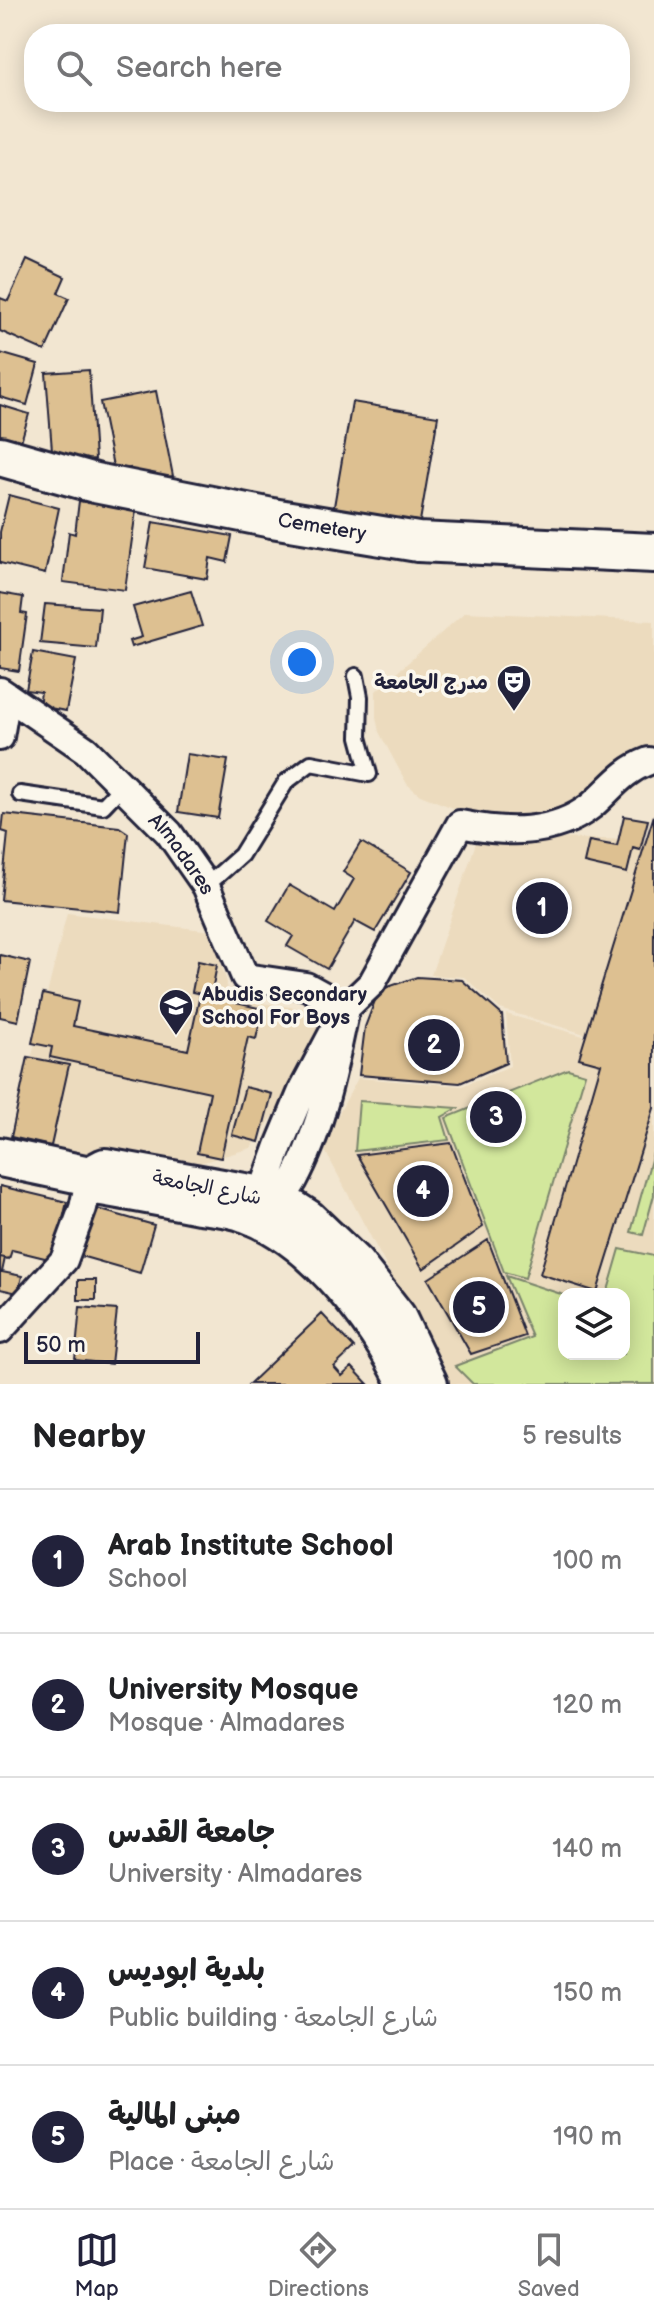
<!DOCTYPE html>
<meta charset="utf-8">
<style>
:root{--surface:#fff;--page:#f2f2f2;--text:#202124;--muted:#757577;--line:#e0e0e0;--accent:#22223b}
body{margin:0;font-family:"Balsamiq Sans","Playpen Sans Arabic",sans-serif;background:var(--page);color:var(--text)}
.controls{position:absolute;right:24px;bottom:24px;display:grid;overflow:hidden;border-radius:16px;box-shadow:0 4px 20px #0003}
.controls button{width:72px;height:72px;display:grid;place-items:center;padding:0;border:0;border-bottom:2px solid var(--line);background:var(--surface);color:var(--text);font:40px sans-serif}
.scale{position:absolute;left:24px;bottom:20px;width:176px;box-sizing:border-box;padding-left:8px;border:4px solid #22223b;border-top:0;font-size:22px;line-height:28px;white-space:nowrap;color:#22223b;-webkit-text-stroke:6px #fbf7ec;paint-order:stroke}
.you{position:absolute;left:302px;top:662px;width:28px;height:28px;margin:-20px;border:6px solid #fff;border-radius:50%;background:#1a73e8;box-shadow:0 0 0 12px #1a73e833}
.badge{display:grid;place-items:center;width:52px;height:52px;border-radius:50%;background:var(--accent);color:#fff;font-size:26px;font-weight:700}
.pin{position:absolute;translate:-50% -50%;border:4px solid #fff;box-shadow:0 2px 8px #0006}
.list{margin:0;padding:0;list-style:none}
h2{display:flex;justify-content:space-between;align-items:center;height:104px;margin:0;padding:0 32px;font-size:34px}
h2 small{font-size:26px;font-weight:400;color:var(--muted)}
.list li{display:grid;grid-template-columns:52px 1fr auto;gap:24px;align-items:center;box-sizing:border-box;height:144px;padding:0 32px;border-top:2px solid var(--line)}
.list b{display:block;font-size:30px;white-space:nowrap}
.list p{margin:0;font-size:26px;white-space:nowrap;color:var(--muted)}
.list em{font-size:26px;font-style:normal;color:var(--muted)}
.icon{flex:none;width:44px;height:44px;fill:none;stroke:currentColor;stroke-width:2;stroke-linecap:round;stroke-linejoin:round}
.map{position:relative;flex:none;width:654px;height:1384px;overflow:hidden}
.search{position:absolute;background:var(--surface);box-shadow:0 4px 20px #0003;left:24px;right:24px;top:24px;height:88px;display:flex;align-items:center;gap:20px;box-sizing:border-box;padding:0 28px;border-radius:32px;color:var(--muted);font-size:30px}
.sheet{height:824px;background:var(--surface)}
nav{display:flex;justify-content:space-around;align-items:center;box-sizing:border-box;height:112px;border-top:2px solid var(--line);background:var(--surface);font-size:22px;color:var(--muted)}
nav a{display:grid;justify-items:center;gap:4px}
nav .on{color:var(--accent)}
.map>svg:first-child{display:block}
.built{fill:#ecdbbe;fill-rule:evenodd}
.green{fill:#d2e79c;stroke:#7a846c;stroke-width:2}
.building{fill:#ddc091;stroke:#22223b;stroke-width:2}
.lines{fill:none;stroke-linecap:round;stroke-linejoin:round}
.lane-casing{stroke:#22223b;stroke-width:20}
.street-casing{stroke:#22223b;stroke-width:32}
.secondary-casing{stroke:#22223b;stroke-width:44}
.lane{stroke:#fbf7ec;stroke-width:14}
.street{stroke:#fbf7ec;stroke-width:26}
.secondary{stroke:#fbf7ec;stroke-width:38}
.labels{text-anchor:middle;stroke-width:7;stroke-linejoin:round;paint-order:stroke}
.street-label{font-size:20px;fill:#22223b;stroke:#fbf7ec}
.poi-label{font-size:20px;font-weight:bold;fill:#22223b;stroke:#fbf7ec;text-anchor:end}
</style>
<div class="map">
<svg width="654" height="1384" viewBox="0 0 654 1384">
<rect width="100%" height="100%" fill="#f2e6d1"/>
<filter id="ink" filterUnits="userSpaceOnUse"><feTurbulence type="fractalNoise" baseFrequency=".0125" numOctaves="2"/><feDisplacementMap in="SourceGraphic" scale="16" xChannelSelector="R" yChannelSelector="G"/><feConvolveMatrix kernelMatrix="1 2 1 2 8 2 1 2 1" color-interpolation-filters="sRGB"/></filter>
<g filter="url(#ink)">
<path class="built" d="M465,612l189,9v129l-83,55 -37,13 -33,1 -35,-6 -46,-18 -13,-11 -28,-52 -3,-15v-26z
M478,837l172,3 -58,196 -92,-27 -36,-32 -33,-2z
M654,842v542h-205l-127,-239 36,-67 104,8 48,-20 -4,-52 88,25zM564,1294h60v60h-60z
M67,913l144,18 16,52 -2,15 87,12 6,16 -6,21 -20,42 -41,59 -54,16 -53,3 -133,-26z"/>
<path class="green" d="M568,1069l17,5 -60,204 -21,-6 -58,-154z
M359,1101l99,7 -16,9 7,23 -94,11z
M654,1149v46l-11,40 -12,-3z
M620,1249l34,7v128h-181l-18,-18 77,-29 -26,-61 58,19v59h60v-60h-17z"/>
<path class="building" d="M27,259l38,18 -7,16 11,5 -24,53 -45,-20v-33l8,3z
M0,353l38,11 -11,41 -27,-8z
M89,370l6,89 -42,4 -7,-90z
M156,391l17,85 -40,8 -3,-16 -16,3 -14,-69z
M352,402l86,14 -20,117 -86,-15z
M0,405l29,9 -9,31 -20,-6z
M9,495l50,13 -14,66 -45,-11v-31z
M79,501l57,9 -11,80 -62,-8 6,-50 6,2z
M153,522l79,14 -5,26 -17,-4 -3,21 -62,-11z
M191,591l11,35 -71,21 -2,-6 13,-4 -9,-30z
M0,593l23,4 -2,16 6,1 -8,57 -19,-3z
M45,604l55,4 -4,40 -56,-5z
M33,652l43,8 -10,51 -27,-5 2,-14 -15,-2z
M187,754l41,6 -10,58 -40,-6z
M4,814l115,13 9,6 -8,79 -119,-12 7,-67 -6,-2z
M654,815v293l-57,184 -57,-18 61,-210 -22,-6z
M624,816l24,4 -8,30 -7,-2 -6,25 -43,-10 5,-22 28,5z
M361,842l50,30 -36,60 -20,-11 -28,48 -40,-23 6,-10 -25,-15 21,-36 46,27 19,-33 -11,-7z
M0,955l30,7 -12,59 -18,-4z
M198,961l19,4 -6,31 -19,-4z
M417,977l45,3 40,35 4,48 -46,20 -101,-8 6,-48 14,-37z
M43,994l35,8 -5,24 115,24 12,-55 63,14 -7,30 -8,-2 -27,121 -24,-5 13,-61 -160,-35 2,-10 -20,-4z
M28,1057l41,8 -18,81 -40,-9z
M245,1087l27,7 -13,48 -27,-7z
M451,1143l32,84 -60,42 -66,-114z
M0,1186l67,16 -14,58 -41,-10 -3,9 -9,-2z
M90,1207l64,18 -14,48 -63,-18z
M488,1240l37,96 -54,18 -43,-75z
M0,1257l5,1 -3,14 20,4 -4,17 -18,-4z
M78,1280h18v20h-18z
M80,1307l37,3 -6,54 -36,-4z
M322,1314l32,34 -20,19 8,9 10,-9 16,17h-119z"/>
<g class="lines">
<defs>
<path id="lane" d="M20,794l83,12 20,-21
M206,886l35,-31 45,-73 25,-19 58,11 -10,-37 1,-40 -4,-21"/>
<g id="street">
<path id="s1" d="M0,691l86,59 83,83 37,53 39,91 61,9 40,22 26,-25 88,-159c44,9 93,12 131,-18 21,-18 31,-35 58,-45"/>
<path d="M0,737l7,-41"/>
<path d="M346,1008c-12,58 -24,120 -52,172 -8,14 -21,27 -30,40l-3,-24 18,-50 23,-55z"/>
<path d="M0,1330l64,-70 19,-52 7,-32"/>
</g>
<g id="secondary">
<path id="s2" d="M0,456l95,27 177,35 146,24 236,11"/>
<path d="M0,1157l90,19"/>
<path d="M408,1384c-31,-64 -93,-146 -161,-171 -15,-6 -32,-7 -48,-9 -34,-7 -69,-13 -103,-19l-6,-9 15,-8 156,28 32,14 14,9 48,46 41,52 32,67"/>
</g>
</defs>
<use href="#lane" class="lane-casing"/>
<use href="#street" class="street-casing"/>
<use href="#secondary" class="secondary-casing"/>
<use href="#lane" class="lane"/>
<use href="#street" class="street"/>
<use href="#secondary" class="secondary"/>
</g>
</g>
<defs>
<symbol id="theatre-pin" viewBox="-11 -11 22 30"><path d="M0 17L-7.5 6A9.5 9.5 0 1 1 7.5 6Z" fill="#22223b" stroke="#fbf7ec"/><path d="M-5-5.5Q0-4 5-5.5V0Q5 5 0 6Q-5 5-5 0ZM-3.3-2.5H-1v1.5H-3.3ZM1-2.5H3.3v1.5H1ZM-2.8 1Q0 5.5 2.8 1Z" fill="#fff"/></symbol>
<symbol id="school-pin" viewBox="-11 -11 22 30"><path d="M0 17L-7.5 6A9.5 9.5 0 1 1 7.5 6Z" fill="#22223b" stroke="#fbf7ec"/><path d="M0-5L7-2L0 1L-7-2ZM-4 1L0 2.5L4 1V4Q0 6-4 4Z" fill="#fff"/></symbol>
</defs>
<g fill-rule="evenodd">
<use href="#theatre-pin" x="494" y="662" width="40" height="54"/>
<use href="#school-pin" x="156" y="986" width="40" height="54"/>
</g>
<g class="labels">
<g class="street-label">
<text dy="7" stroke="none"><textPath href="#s2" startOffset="330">Cemetery</textPath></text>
<text dy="7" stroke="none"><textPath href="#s1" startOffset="246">Almadares</textPath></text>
<text transform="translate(207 1187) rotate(11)" y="7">شارع الجامعة</text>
</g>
<g class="poi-label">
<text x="488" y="689">مدرج الجامعة</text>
<text x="202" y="1001" text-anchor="start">Abudis Secondary<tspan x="202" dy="23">School For Boys</tspan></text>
</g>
</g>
</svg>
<div class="controls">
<button><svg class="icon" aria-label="layers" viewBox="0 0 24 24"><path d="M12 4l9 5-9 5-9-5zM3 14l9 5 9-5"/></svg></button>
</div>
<div class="scale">50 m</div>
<div class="you"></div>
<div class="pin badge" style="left:542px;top:908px">1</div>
<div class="pin badge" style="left:434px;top:1045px">2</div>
<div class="pin badge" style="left:496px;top:1117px">3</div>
<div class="pin badge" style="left:423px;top:1191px">4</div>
<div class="pin badge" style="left:479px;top:1307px">5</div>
<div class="search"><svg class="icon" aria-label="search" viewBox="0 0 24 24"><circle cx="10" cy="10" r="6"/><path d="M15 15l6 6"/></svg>Search here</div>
</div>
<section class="sheet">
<h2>Nearby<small>5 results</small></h2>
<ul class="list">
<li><span class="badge">1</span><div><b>Arab Institute School</b><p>School</p></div><em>100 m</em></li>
<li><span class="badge">2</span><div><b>University Mosque</b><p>Mosque · Almadares</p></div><em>120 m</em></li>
<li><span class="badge">3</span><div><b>جامعة القدس</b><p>University · Almadares</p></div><em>140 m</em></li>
<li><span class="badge">4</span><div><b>بلدية ابوديس</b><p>Public building · شارع الجامعة</p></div><em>150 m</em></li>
<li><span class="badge">5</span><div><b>مبنى المالية</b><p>Place · شارع الجامعة</p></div><em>190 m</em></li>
</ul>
</section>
<nav>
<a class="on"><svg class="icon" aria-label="map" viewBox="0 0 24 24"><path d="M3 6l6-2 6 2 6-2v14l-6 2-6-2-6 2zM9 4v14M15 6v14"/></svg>Map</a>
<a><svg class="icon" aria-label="directions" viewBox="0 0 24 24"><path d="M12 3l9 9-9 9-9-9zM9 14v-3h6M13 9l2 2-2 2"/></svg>Directions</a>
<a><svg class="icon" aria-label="saved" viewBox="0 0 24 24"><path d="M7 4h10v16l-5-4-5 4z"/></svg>Saved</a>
</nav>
